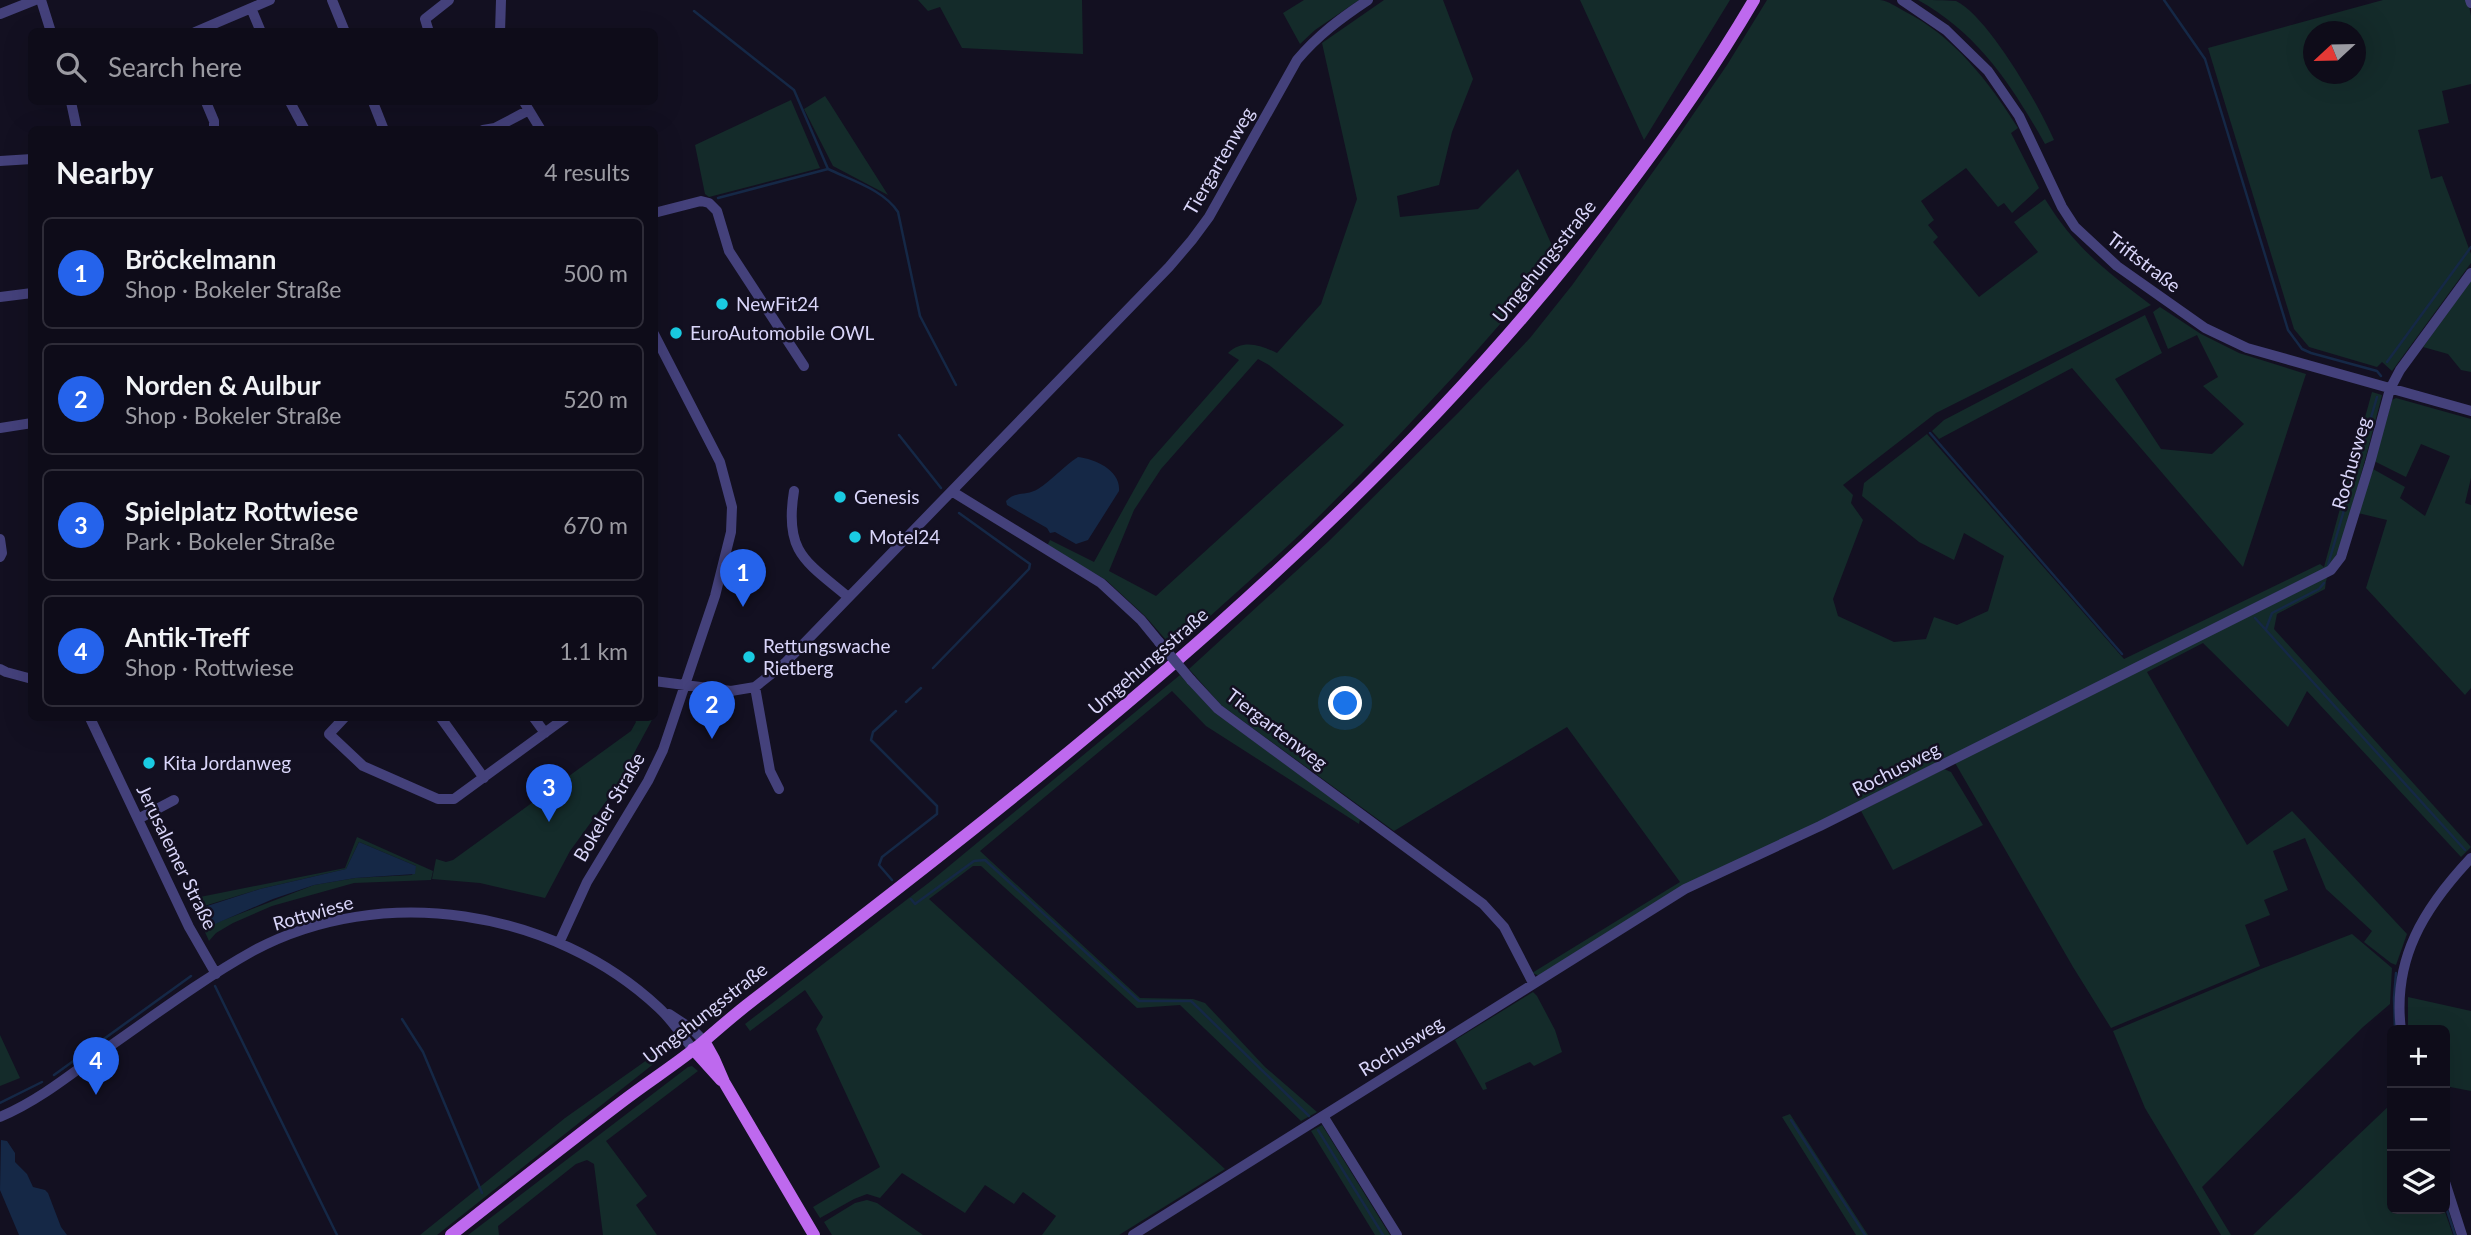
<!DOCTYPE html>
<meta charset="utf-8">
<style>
:root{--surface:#0e0c19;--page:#1c1a26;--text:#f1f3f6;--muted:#9b9ba2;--line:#2e2c38;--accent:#2563eb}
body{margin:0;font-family:Lato,sans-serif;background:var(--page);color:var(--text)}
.controls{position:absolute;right:21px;bottom:21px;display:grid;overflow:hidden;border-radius:10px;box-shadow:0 7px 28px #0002}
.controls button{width:63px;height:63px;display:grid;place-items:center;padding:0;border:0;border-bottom:2px solid var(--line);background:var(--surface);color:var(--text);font:35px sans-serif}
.compass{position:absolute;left:2303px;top:21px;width:63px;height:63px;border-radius:50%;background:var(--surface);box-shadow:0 7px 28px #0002;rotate:248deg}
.you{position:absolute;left:1346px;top:704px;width:24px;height:24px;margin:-18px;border:5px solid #fff;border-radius:50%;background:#1a73e8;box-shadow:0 0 0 10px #1a73e833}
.badge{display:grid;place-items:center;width:46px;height:46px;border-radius:50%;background:var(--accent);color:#fff;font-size:23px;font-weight:700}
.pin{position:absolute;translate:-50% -58px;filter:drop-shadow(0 2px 4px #0008)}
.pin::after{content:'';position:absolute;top:37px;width:24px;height:21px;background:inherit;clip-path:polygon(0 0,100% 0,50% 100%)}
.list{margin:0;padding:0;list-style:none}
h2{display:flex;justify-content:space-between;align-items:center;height:91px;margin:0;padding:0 28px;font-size:30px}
h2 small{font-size:23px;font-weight:400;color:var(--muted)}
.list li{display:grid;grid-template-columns:46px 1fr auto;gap:21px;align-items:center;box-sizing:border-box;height:112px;margin:0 14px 14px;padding:0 14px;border:2px solid var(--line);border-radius:10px}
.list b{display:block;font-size:26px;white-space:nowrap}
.list p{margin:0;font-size:23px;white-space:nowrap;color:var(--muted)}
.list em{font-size:23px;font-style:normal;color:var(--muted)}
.icon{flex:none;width:38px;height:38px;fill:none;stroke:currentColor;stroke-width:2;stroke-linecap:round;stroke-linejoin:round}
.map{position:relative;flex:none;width:2471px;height:1235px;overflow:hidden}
.search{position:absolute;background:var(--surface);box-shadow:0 7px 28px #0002;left:28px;top:28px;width:630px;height:77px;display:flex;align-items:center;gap:18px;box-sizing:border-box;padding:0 24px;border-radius:10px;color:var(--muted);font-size:26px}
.panel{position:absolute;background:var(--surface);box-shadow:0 7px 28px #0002;left:28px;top:126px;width:630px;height:595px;border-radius:10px}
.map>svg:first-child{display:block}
.green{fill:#142b2a;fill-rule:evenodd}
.water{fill:#152846}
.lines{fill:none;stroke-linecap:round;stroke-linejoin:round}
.stream{stroke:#152846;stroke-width:2.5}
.minor{stroke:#44417b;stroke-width:10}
.major{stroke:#be69ee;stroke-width:12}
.minor-bridge{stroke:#44417b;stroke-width:10}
.poi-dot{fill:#1acbe2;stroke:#131021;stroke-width:2.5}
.labels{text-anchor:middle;stroke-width:5;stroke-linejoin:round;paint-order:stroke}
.street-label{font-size:19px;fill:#dad6fa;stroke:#131021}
.poi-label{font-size:19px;fill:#dad6fa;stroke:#131021;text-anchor:start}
</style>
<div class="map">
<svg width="2471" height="1235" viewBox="0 0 2471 1235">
<rect width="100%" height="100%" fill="#131021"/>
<path class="green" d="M918,0h164l1,54 -121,-6 -22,-41 -12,4z
M1304,0h55l-44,30 -15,14 -17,-31z
M1384,0h59l30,79 -21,53 -13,53 -42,11 3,21 78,-8 40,-40 39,88c-77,93 -159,182 -245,266 -45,43 -92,84 -138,126l-29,-33 -39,-36 -59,-34 3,-6 44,22 56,-101 89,-101 -11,-7c15,-14 32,-8 49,0l44,-49 36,-105 -35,-156zM1258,359l11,6 75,60 -188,171 -47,-25 25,-61 27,-41z
M1580,0h150l-86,140z
M1767,0c36,0 77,0 113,0 8,1 17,7 24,11 50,25 85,71 114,117l-7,5 28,55 -27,25 -8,-10 -6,4 -32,-39 -45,33 13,19 -6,5 10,12 -5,5 46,55 59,-45 -24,-30 31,-23c30,49 61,72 106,106l-215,108 -93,72 10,10 -2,8 12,17 -30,79 5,17 56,26 32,-3 8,-22 23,8 31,-14 16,-55 -40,-23 -10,27 -35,-18 -57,-46 2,-13 63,-49 197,225 196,-95 4,3 48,-175 10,3c-12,48 -25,95 -39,143 -5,17 -17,33 -18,51l-48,25 -3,15 197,218 -10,10 -154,-166 -19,36 -85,-84 -56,29 100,173 45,-34 115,123 -11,31 -5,-2 -27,-21 8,-11 -46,-42 -21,-51 -32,13 15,39 -24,10 6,15 -25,10 15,41 -149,62 -38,-61 -119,-206 -190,88 -224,127 -8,-3 148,-91 -113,-155 -173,104 -173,-126 -32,-36 140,-128 129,-128 72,-75 43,-54 97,-136 57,-83z
M1918,0c11,0 28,0 38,1 32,15 84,106 98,139l-9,4c-33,-58 -66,-110 -127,-144z
M2383,0h85l3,16v68l-29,7 7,32 -31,7 13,49 11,-3 29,78v9l-79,108 -10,-9 -5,5 -68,-20 -15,-18 -86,-281zM2314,32h42v42h-42z
M825,96l4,6 59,93 -55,-29 -29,-57z
M791,100l29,68 -111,29 -4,-3 -10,-49z
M2471,280v92l-10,-2 -13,-16 -25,-7z
M2160,307l41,27 38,19 67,21 -63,193 -171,-199 -133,71 -7,-8 12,-11 201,-105 17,38 -47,26 46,70 51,5 32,-30 -41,-38 15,-9 -21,-42 -29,14 -15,-37z
M2396,398l75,21v59l-6,25 6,2v183l-6,7 -99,-107 21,-68 -29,-7 15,-44 32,18 -5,11 25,18 25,-60 -29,-12 -15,33 -32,-16 18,-61z
M1180,675l34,37 146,107 -1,5 -153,-98 -34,-35 -192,160 160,147 53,1 12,4 60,64 52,45 -16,9 -121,-116 -43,3 -156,-142h-8l-44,33 296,270 -106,66h-77l14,-19 -33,-24 -9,12 -29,-19 -20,28 -63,-40 -22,25 -13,-4 -13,5 -34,19 -7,-11 67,-40 -64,-138 7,-12 -18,-27 -55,41 -5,-7 186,-143z
M634,718h19l-40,74 -43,59 -25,47 -65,-15 -48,-4 4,-20 10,3 7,-2 178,-129 5,-9z
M1944,769l7,3 32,53 -90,45 -32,-59z
M357,837l76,34 -2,9 -77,3 -82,23 -39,17 -17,10 -7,8 -19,-42 155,-31zM359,842l57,24 -4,9 -57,3 -41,7 -106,41 -7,-19 59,-18 86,-20z
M2352,934l40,34 -2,36 -27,23 -161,160 29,48h-10l-76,-127 -32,-77 148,-62z
M1533,992l4,4 18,34 7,22 -28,14 -4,-4 -45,21 2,6 -4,1 -28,-50z
M2408,997l63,14v80l-26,-5v-56h-37z
M0,1035l20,43 -20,8z
M661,1050v8l-224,177h-17l145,-117z
M692,1066l6,5 -92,70 41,55 -11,9 21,30h-54l-9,-71 -7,-4 -11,4 -78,62 1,9h-31l220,-168z
M2392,1103v106h52l9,26h-200z
M1790,1114l78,121h-12l-74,-118z
M1322,1125l68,110h-15l-64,-104z
M867,1200l10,3 46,32h-91l-8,-13 31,-19z"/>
<path class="water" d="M1078,457c18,2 43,14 41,34l-31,49 -12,4 -21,-12 -5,1 -3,-5 -40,-23 -1,-4c9,-10 21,-5 32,-12 14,-9 26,-23 40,-32z
M359,842l57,24 -1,8 -60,4 -41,7 -41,14 -65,28 -7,-19 59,-19 86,-20z
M1,1140l6,1 8,12v9l12,12 6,13 12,3 3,3 13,34 6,8h-48l-19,-45z"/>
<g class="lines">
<path class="stream" d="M2164,0l41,59 83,271 14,19 9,4 66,18 4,5
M694,11l100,79 34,79c23,11 56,21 70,43l22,104 36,69
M718,198l110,-29
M2387,362l84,-115
M1930,433l192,221
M899,435l42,53
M2328,565l49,-168
M2255,618l210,232
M2266,629l6,-16 47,-24 5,-6
M933,668l96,-99 1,-5 -71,-51
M906,702l15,-14
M892,880l-13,-15 3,-8 55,-43v-8l-66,-66 2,-8 23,-21
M911,899l4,5 59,-43 11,-1 154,141h52l118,115
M215,986l122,249
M402,1019l21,33 59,141
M2395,1030l-1,-32 2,-25
M54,1075l137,-99
M0,1103l42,-21
M1791,1120l74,115
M1318,1130l65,105
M2445,1204l10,31"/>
<path class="minor" d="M41,0l10,32
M332,0l13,32
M1902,0l44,30 42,41 31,45 43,91 13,20 42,39 88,62 42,20 224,63
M2470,0l1,3
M251,8l10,24
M0,14l35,-14
M195,32l75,-32
M429,32l-4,-13 24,-19
M500,32l1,-32
M71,102l6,28
M206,102l8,19v9
M290,102l15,28
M373,102l11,28
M524,102l17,28
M483,130l12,-2 34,-18
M0,161l32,-2
M654,213l47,-12 8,2 8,8 12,40 75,115
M0,297l32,-4
M0,428l32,-5
M794,491c-10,61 11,70 54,106
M953,492l148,91 40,37 18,22
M0,539l2,14 -2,4
M0,669l6,3 26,7
M1191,680l27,29 265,195 21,23 29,56
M654,681l77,10 24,-4 30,-24 384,-396 23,-27 17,-23 88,-157c21,-25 44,-42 71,-60
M755,687l15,84 9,18
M90,718l99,209 27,47
M344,718l-15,16 34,32 75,33h16l111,-81
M441,718l43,60
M534,718l11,15
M138,819l36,-19
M559,943l28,-61 61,-101 15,-31 52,-154 16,-64 1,-25 -12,-45 -66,-128
M669,1014l23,15 12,12
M2401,1030c-9,-71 23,-122 70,-172
M1323,1116l74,119
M0,1117c38,-16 70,-42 103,-66 49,-34 98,-71 150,-100 128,-69 301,-42 406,57 13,12 23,28 34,41
M2445,1182l17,53
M1133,1235l552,-346 135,-63 511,-256 10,-13 29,-94 20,-74 10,-19 71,-97"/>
<path class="major" d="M704,1041l10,18 10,23 90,153
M693,1049l28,31
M451,1235c57,-45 114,-90 172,-134 26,-20 55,-38 80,-59 16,-14 32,-28 49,-41 312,-239 625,-483 864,-799 49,-64 97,-132 138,-202"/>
<path class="minor-bridge" d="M1159,642l32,38"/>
</g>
<g class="poi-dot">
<circle cx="722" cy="304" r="7"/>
<circle cx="676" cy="333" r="7"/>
<circle cx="840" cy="497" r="7"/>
<circle cx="855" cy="537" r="7"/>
<circle cx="749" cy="657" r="7"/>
<circle cx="149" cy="763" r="7"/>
</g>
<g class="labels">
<g class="street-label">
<text transform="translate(1219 161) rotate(-60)" y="7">Tiergartenweg</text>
<text transform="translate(1544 261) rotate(-51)" y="7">Umgehungsstraße</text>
<text transform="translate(2144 262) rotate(37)" y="7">Triftstraße</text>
<text transform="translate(2351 463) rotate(-74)" y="7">Rochusweg</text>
<text transform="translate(1148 661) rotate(-41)" y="7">Umgehungsstraße</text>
<text transform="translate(1277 729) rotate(37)" y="7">Tiergartenweg</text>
<text transform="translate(1896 769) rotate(-27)" y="7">Rochusweg</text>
<text transform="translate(609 807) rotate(-60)" y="7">Bokeler Straße</text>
<text transform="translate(177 857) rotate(64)" y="7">Jerusalemer Straße</text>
<text transform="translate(313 913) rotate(-16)" y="7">Rottwiese</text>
<text transform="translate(705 1013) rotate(-38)" y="7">Umgehungsstraße</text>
<text transform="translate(1401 1046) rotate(-32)" y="7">Rochusweg</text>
</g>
<g class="poi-label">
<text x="736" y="311">NewFit24</text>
<text x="690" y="340">EuroAutomobile OWL</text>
<text x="854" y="504">Genesis</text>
<text x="869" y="544">Motel24</text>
<text x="763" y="653">Rettungswache<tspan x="763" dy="22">Rietberg</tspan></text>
<text x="163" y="770">Kita Jordanweg</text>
</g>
</g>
</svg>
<div class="controls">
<button>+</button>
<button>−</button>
<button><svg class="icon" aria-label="layers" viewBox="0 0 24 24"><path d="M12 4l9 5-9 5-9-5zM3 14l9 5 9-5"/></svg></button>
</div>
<svg class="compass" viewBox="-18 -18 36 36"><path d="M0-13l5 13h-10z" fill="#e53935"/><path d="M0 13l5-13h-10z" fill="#9b9ba2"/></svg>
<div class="you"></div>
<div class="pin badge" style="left:743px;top:607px">1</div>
<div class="pin badge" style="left:712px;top:739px">2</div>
<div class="pin badge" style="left:549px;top:822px">3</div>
<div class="pin badge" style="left:96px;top:1095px">4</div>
<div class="search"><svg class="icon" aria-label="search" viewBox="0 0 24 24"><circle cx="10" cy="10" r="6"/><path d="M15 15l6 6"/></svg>Search here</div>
<section class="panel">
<h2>Nearby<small>4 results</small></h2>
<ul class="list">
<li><span class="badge">1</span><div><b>Bröckelmann</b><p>Shop · Bokeler Straße</p></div><em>500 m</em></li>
<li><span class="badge">2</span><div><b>Norden &amp; Aulbur</b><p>Shop · Bokeler Straße</p></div><em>520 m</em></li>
<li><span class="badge">3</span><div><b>Spielplatz Rottwiese</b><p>Park · Bokeler Straße</p></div><em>670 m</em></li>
<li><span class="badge">4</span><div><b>Antik-Treff</b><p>Shop · Rottwiese</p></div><em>1.1 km</em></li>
</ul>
</section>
</div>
